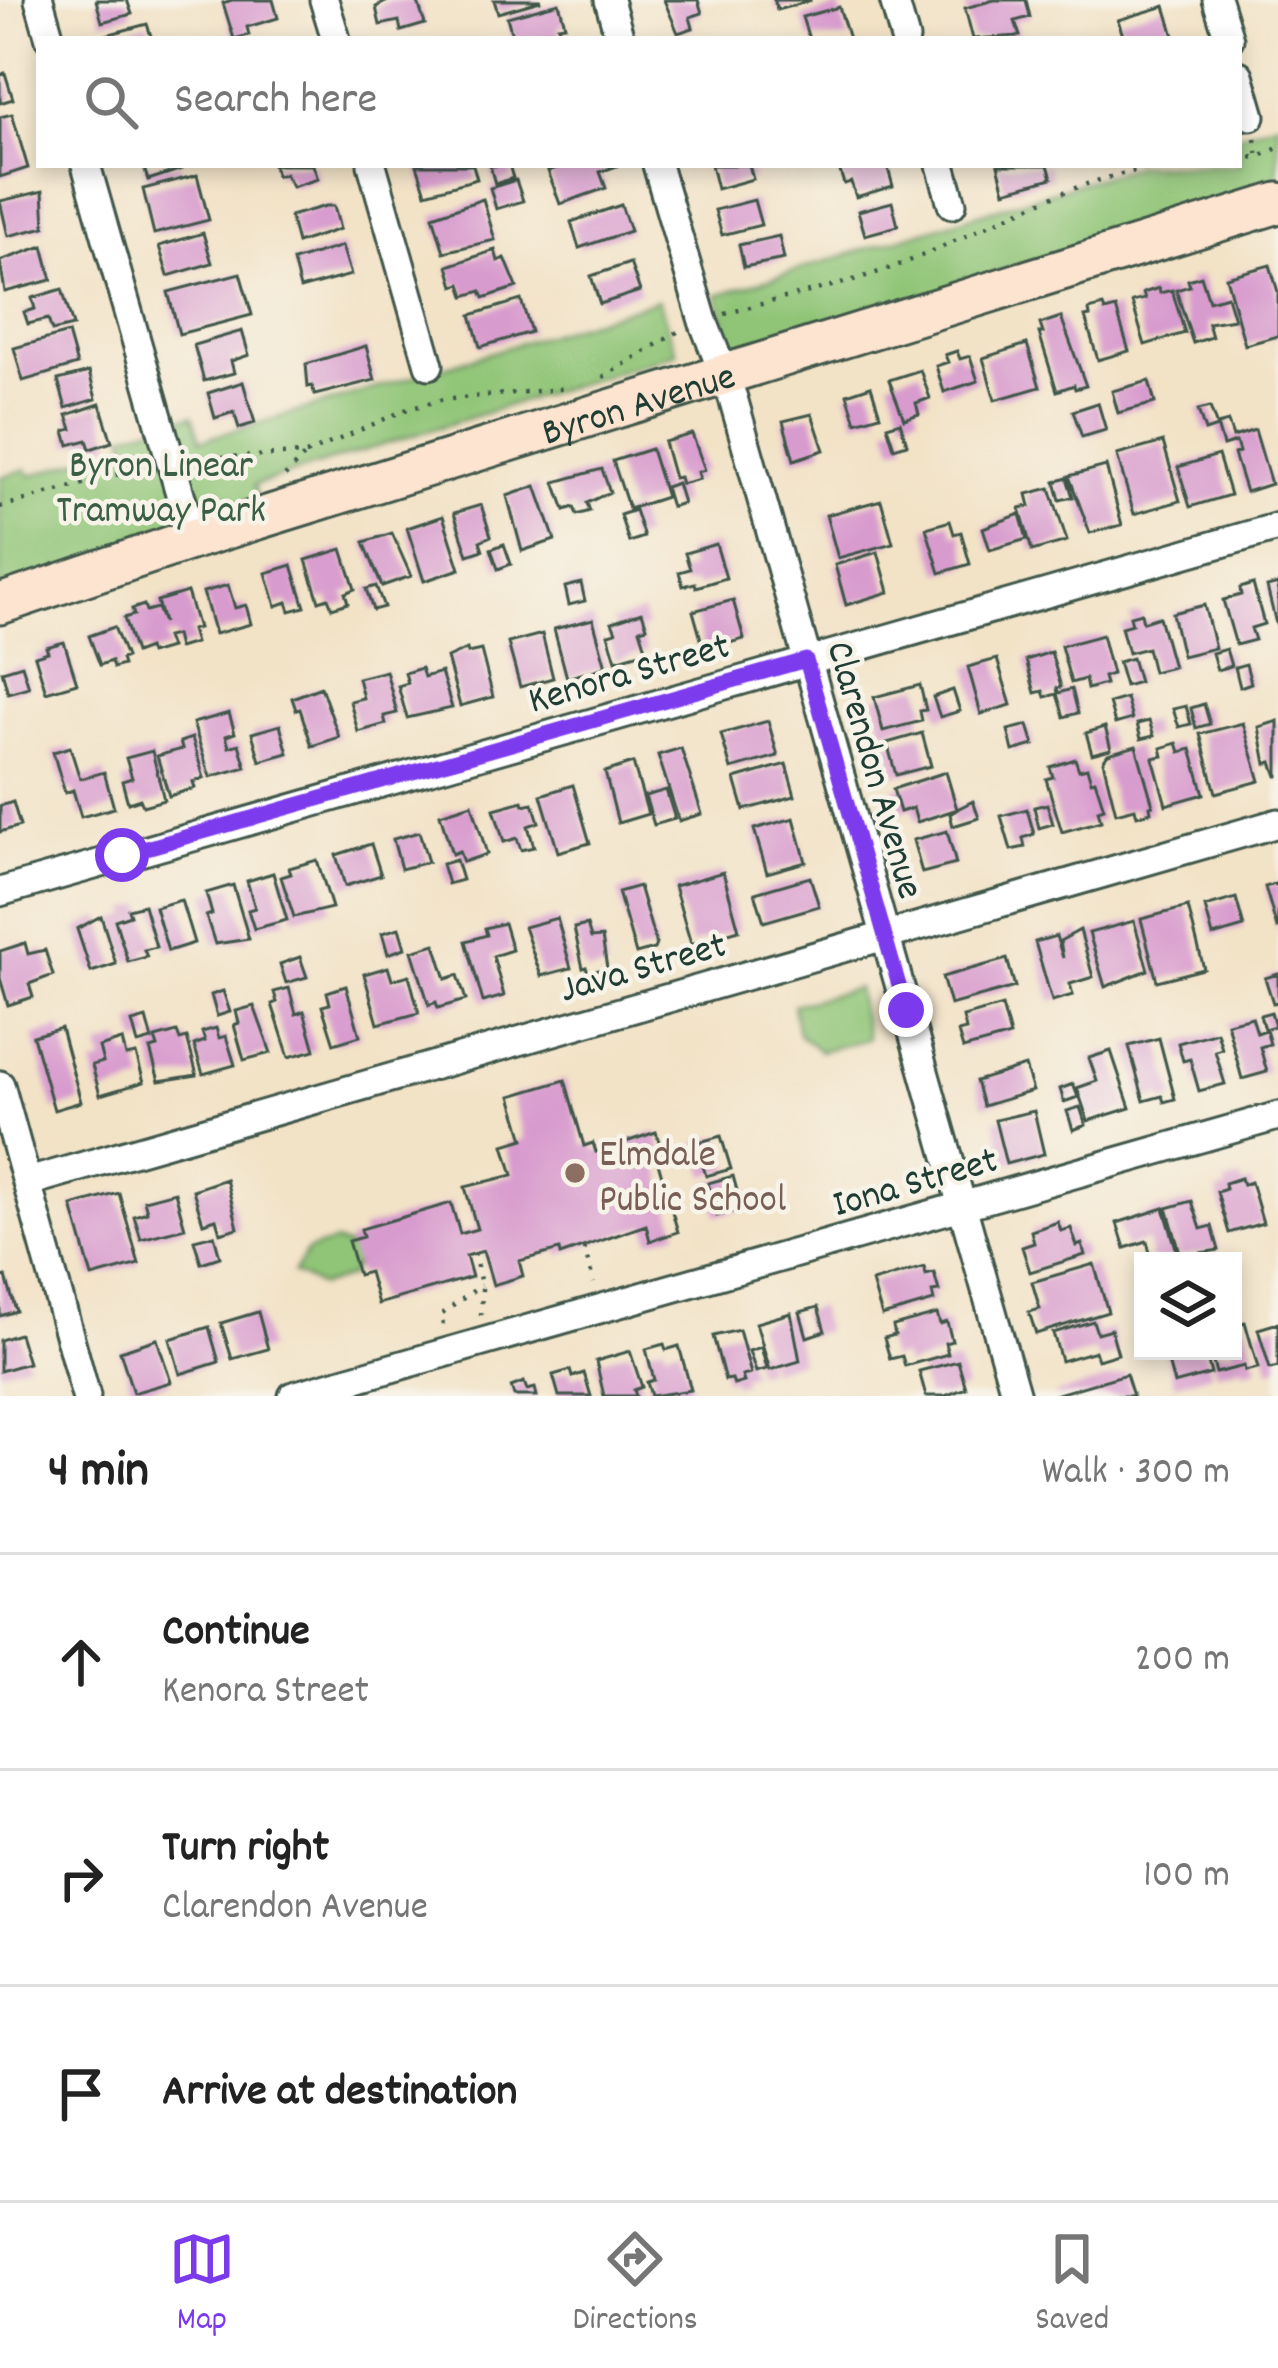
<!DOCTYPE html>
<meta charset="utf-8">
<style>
:root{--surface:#fff;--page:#f2f2f2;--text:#222;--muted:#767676;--line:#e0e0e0;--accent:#7c3aed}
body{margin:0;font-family:Dekko,sans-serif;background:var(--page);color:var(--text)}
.controls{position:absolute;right:36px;bottom:36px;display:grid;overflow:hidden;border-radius:0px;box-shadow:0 6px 18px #0003}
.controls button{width:108px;height:108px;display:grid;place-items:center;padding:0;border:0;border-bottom:3px solid var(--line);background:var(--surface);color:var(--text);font:60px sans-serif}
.stop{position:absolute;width:36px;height:36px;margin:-27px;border:9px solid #7c3aed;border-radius:50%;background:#fff}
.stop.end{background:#7c3aed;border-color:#fff;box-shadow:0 3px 12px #0008}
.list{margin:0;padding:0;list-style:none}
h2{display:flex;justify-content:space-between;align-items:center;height:156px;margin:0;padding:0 48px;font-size:51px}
h2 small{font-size:39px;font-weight:400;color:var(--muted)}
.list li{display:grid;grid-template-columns:78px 1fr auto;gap:36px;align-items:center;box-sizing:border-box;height:216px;padding:0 48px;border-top:3px solid var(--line)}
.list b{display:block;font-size:45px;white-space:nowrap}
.list p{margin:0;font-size:39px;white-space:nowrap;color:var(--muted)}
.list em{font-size:39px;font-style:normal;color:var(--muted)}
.icon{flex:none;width:66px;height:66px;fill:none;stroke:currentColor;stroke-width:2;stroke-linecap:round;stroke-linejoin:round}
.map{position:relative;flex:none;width:1278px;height:1396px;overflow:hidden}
.search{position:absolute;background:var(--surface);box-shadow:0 6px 18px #0003;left:36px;right:36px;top:36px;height:132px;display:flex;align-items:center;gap:30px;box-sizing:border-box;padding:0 42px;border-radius:0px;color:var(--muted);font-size:45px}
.sheet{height:804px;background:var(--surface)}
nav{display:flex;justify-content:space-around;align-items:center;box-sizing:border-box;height:168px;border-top:3px solid var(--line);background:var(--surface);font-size:33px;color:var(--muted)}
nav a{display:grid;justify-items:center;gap:6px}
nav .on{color:var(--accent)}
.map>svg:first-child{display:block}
.green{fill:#90c577;stroke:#588156;stroke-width:3}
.building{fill:#d89bce}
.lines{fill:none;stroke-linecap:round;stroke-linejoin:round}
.street-casing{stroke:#3f564a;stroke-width:33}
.secondary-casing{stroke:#3f564a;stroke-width:45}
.path{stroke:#3f564a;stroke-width:4.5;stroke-dasharray:3 9;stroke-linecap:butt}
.street{stroke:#fff;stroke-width:27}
.secondary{stroke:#fde4d0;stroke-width:39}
.route{stroke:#7c3aed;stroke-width:15}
.education-dot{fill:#8d6e63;stroke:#f7f3e8;stroke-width:4.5}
.labels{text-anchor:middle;stroke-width:9;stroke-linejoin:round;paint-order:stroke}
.street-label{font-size:39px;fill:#1f3d34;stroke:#f7f3e8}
.park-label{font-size:39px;fill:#3b5f45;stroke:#f7f3e8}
.education-label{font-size:39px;fill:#785e54;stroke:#f7f3e8;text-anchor:start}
</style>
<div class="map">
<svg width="1278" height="1396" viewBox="0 0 1278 1396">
<rect width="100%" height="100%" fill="#f7f3e8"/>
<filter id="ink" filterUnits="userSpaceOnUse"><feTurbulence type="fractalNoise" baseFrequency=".00833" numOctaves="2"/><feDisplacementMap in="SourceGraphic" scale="24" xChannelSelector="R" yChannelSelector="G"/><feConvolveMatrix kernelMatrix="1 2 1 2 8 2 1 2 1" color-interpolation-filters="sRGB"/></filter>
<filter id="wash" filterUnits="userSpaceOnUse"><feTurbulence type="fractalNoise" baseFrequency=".004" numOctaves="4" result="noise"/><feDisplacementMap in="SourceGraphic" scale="48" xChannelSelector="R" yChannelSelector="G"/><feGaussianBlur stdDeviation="2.7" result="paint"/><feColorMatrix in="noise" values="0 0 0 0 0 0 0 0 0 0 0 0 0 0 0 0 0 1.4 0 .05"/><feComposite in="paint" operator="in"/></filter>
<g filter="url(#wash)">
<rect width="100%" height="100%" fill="#f2e2c6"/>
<path class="green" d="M1278,122v64l-529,164 -18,-8 -14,-47 421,-130h101v-31z
M658,300l19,53 -423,132 6,23 -260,82v-113l27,-8 3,7 98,-31 -3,-11 68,-19 8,25c154,-43 305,-93 457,-140z
M857,988l10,51 -47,12 -22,-17 -5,-29z
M335,1242l26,10 -12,25 -29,9 -27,-13 15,-23z"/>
<g id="blocks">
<path class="building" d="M96,0h31l5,14 -30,8z
M232,0h41l5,18 -31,9 2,8 -15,4 -11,-36z
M390,0h27l8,24 -24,7 -2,-10 -19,4 -4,-18z
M494,0h46v1l-42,12z
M664,0h34l4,13 -12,4 3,11 -15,5z
M774,0h36v1l-33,9z
M994,0h32l4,17 -15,4 5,15 -47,3 -8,-31z
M559,3l6,22 -7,1 3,13h-48l-6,-22z
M1165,6l10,33h-51l-6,-19z
M839,7l10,32h-40l-7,-22z
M147,24l5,15h-57v-1z
M5,73l8,26 -13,4v-28z
M12,114l16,54 -28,9v-60z
M143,165h38l1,4 -34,11z
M273,165h40l5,14 -26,8 -7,-13 -8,2z
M417,165h56l4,14 -51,14z
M509,165l4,13 -18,6 -5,-18z
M566,165h51v1l-17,6 6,16 -46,16 -12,-33z
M711,165h38l4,14 -36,10z
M838,165h49l6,21 -37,11 -5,-15 -7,2z
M998,165h50l4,13 -47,13z
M197,175l12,45 -55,14 -11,-45z
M516,180l7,21 -27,8 -6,-21z
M43,191l2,36 -37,9 -8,-35z
M483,199l12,41 -51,12 -11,-36z
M754,200l7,25 -39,10 -7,-25z
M892,202l6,24 -33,9 -7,-24z
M621,205l9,26 -51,17 -8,-26z
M326,206h8l6,23 -43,14 -7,-27z
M203,233l9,30 -44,13 -9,-30z
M779,236l5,23 -40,8 -5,-22z
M43,246l9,34 -47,12 -5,-31z
M342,246l9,29 -51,14 -7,-28z
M495,250l3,11 7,-3 12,29 -33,11 -3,-7 -16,5 -4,-12 -7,2 -6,-20z
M630,263l10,28 -40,13 -9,-28z
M1270,265l8,27v44l-33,9 -19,-68z
M240,273l12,42 -73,19 -11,-42z
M1201,276l8,25 18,-5 7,23 -26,4 4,14 -19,6 -17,-53 14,-4 -2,-6z
M1159,288l1,5 12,-3 13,43 -40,12 -13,-43 13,-3 -2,-6z
M62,289l11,37 -21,5 -4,-12 -20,5 -4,-12 11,-3 -3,-11z
M521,300l10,32 -51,15 -9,-32z
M1103,306l2,5 11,-3 13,43 -31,9 -13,-43 5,-1 -1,-6z
M1061,317l25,69 -11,3 -1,-4 -17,6 -18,-58h4l-3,-9z
M242,331l7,24 -18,6 3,12 -30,8 -10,-36z
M68,333l9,32 -54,16 -9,-33z
M1027,344l13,43 -45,13 -12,-42z
M366,346l9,34 -60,15 -3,-9 -4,1 -2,-23z
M957,351l3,8 10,-3 8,25 -34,11 -8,-26 12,-4 -3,-7z
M920,370l10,28 -14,5 3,11 -15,5 -15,-39z
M89,372l7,27 -30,9 -8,-28z
M1149,381l6,22 -37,10 -6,-22z
M243,382l12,41 -16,5 -5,-16 -19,6 -7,-25z
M871,386l9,29 -24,7 -9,-28z
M1098,403l8,27 -24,7 -9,-26z
M100,404l12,38 -22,7 -3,-9 -18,5 -4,-14 7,-2 -5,-14z
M1210,407l7,20 -12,4 -7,-21z
M812,414l12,36 -30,10 -11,-39z
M900,422l7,22 -13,4 -7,-22z
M1228,422l5,15 22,-7 16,54 -25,8 -12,-38 5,-2 -3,-10 -13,4 -6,-21z
M692,434l13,36 -7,2 2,7 -19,5 -2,-7 -5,1 -10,-36z
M1163,442l17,59 -46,13 -17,-59z
M651,449l15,48 -37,12 -16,-48z
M1218,455l12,40 -40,12 -12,-40z
M1106,466l16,59 -32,8 -21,-57z
M602,469l8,23 -23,11 3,8 -13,4 -3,-8 -9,3 -10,-28z
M1067,478l6,19 -13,3 -5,-18z
M677,483l6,20 -12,4 -6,-20z
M536,486l19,54 -33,11 -15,-55z
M1050,488l17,53 -35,10 -12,-43 10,-2 -3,-12z
M881,500l12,43 -55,15 -12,-43z
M481,505l10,31 -11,5 3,9 -15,5 -14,-42z
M635,510l9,27 -15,5 -9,-27z
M1020,514l7,25 -37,11 -7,-22z
M443,516l17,53 -36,12 -17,-53z
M950,521l4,13 7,-2 9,32 -30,9 -14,-45z
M392,533l19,43 -29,10 -18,-44z
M504,544l7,20 -13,5 -7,-20z
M716,544l10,34 -30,9 -1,-4 -12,3 -4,-14 11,-3 -5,-16z
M342,549l13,40 -10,4 3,10 -16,5 -4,-10 -9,3 -13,-41z
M878,552l11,40 -43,13 -11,-40z
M292,565l13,42 -15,4 -3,-9 -11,4 -10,-33z
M581,583l4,18 -16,4 -4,-18z
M1253,584l11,40 -13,4 4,12 -19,5 -13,-45 18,-5 -1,-7z
M1278,584v40h-2l-9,-37z
M228,585l7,23 11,-3 5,19 -36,10 -12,-42z
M376,586l8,21 -11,3 -7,-21z
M187,592l11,36 -7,2 4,13 -17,5 -3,-13 -9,2 4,11 -20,6 -2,-6 -13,5 -11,-35 10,-3 -2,-6 12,-4 2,6 11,-3 6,15 -6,-22z
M733,600l11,39 -40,11 -11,-39z
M1204,605l11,43 -33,8 -10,-43z
M642,612l5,15 -7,2 7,22 -31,9 -8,-26 8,-2 -4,-10z
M1141,613l2,9 16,-5 14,50 -20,5 -6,-24 -19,5 -7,-26 11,-3 -2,-8z
M593,619l13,48 -39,11 -13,-49z
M114,627l12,30 -5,2 2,6 -10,3 -2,-7 -11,4 -11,-29z
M542,634l11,44 -33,9 -12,-44z
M1102,635l10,39 -9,3 2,7 -18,5 -2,-10 -14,4 -10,-37z
M64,642l13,41 -31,9 -11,-36 13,-4 -2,-5z
M467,649l1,4 13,-3 12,47 -33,9 -13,-48z
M1226,649l5,17 -14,4 -5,-17z
M1051,652l10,35 -4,1 1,5 14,-4 6,24 -14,4 -7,-23 -12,3 -2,-6 -8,2 -9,-33z
M1132,658l7,24 -14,4 -7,-24z
M997,659l14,46 -30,9 -13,-47z
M1246,664l5,19 -11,4 -5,-20z
M22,665l7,22 -21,6 -6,-22z
M421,668l3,9 17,-5 11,36 -45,10 -9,-32 10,-3 -3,-10z
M386,671l11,42 -13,3 2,8 -28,8 -8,-31 13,-3 -5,-20z
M920,685l6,25 -6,1 2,10 -39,10 -9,-34z
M321,687l18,50 -27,9 -12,-37 -4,1 -4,-12z
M953,690l7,21 -20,6 -7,-20z
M1126,698l6,21 -17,5 -6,-21z
M1204,704l6,20 -14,4 -5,-20z
M1186,706l5,18 -12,3 -6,-18z
M229,713l6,20 -9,3 3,11 10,-3 7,23 -36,10 -17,-54z
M768,721l10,35 -47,13 -10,-35z
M1149,721l5,15 -13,3 -4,-15z
M1278,721v55h-1l-5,-14 -6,2 -7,-37z
M1243,723l17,58 -44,12 -16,-59z
M280,725l8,28 -28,8 -8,-28z
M1028,725l6,20 -21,6 -5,-21z
M1105,727l6,22 -19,5 -6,-21z
M922,733l9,33 -35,9 -9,-32z
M192,738l12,40 -11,4 2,6 -26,8 -12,-40 25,-7 -2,-7z
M1177,743l3,9 11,-3 13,45 -38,11 -13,-47 10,-2 -2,-8z
M1136,746l17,59 -3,1 1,6 -14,4 -2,-8 -19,5 -13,-52 5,-7z
M70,747l10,32 24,-7 10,36 -33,9 -8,-27 -8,3 -12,-41z
M681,748l21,66 -23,7 -21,-66z
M152,751l12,49 -21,6 -3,-7 -12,4 -6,-22 10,-3 -6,-20z
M1075,759l4,11 8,-2 4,13 4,-1 9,28 -6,2 3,11 -39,11 -16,-53 7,-2 -3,-10z
M633,763l15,51 -30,9 -13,-51z
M786,764l9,32 -51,14 -9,-31z
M946,772l11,37 16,-8 6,17 -26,8 -3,-12 8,-5 -41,13 -4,-14 -13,4 -7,-23z
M573,785l17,58 -32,9 -17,-57z
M666,790l9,29 -21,6 -9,-29z
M523,801l1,4 9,-2 6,19 -11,4 6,21 -13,3 -4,-12 -13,4 -10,-33z
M13,802l7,24 -20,6v-26z
M472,804l15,50 -24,8 -4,-11 -7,3 -12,-40z
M1047,804l6,20 -14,4 -5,-21z
M1027,809l7,25 -11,4 2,9 -14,3 -10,-34z
M794,818l12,44 -39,11 -13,-44z
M947,831l9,33 -34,9 -9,-33z
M419,832l9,30 -27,7 -8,-30z
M371,844l10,31 -36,11 -9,-31z
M317,860l15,48 -38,9 -13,-40 10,-3 -2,-6z
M456,860l6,20 -14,4 -6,-20z
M723,872l16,58 -48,14 -17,-58z
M273,873l14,47 -33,9 -6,-19 7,-2 -8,-27z
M810,877l9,29 -55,16 -9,-29z
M1278,883v45h-1l-12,-41z
M233,885l16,54 -34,5 -9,-28 6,-2 -6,-21z
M639,886l17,58 -2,5 -18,5 -18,-62z
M1236,898l8,29 -31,9 -8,-29z
M181,900l13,43 -26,8 -13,-44z
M144,905l12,42 -12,3 3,7 -19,5 -13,-42 15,-5 -2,-6z
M1188,907l16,62 -47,12 -16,-62z
M101,916l15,48 -25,8 -14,-43z
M557,918l14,50 -30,8 -17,-49z
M1134,921l14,49 -43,17 -16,-54z
M504,923l8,27 -19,6 11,40 -21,6 -17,-61 21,-6 -2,-7z
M587,925l4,13 11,-1 5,31 -19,5 -2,-6 -3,1 -9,-40z
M399,928l6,20 -17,6 -6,-21z
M1080,930l13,47 -23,7 3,11 -21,6 -17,-59 21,-6 7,22 -3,-17z
M25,943l3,11 17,-4 8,25 -24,9 4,13 -25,8 -8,-27v-27z
M435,944l11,35 12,-4 8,25 -28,8 -2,-6 -7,3 -17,-54z
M300,957l7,20 -21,6 -6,-19z
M1007,959l8,28 -65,18 -8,-28z
M388,967l4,13 17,-5 10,38 -41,11 -14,-50z
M1278,974v28l-5,1 -8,-25z
M346,986l14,50 -26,8 -12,-38 8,-2 -3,-12z
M289,988l7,26 8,-3 11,39 -26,7 -17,-53 5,-2 -3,-10z
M223,991l7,21 -13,4 -6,-21z
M254,1006l17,47 -27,7 -10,-35 5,-2 -3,-12z
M1002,1006l8,30 -47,13 -5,-17 8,-2 -3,-13z
M1271,1012l4,14 -11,3 -4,-14z
M1252,1017l5,16 9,-3 4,14 -10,3 7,25 -25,7 -15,-56z
M146,1018l6,22 -14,4 -6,-22z
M61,1028l20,74 -27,8 -21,-74z
M216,1028l3,10 7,-2 9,29 -32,9 -9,-29 11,-4 -3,-9z
M177,1032l3,8 7,-2 10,37 -38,6 -9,-32 8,-2 -3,-9z
M1217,1032l5,17 -7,2 10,33 -26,7 -9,-32 -7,2 -5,-18z
M1159,1038l16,61 -11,3 -2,-6 -18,5 -15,-55z
M122,1040l4,16 10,-2 8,28 -44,13 -8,-30 11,-3 -4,-15z
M1111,1051l19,57 -42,13 -11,-33 20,-7 -8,-23z
M1025,1066l8,25 -50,15 -7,-25z
M565,1080l19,66 9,-3 3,9 60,-20 6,19 -7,1 23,80 -28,9 -4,-16 -86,30 -1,-5 -40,11 4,15 -30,9 -10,-34 -17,5 6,21 -94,27 -9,-32 -11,3 -10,-34 15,-4 -2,-8 90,-26 9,31 17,-5 -12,-42 48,-12 -9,-30 20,-6 -13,-43z
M1073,1084l5,13 -14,5 -4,-13z
M1080,1107l6,18 -13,5 -6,-19z
M1034,1111l10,43 -38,10 -11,-44z
M721,1136l10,33 -25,7 -10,-33z
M733,1176l9,33 -25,7 -9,-33z
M1241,1178l2,7 8,-3 12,41 -34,10 -12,-41 9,-3 -1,-6z
M226,1179l12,49 -18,5 -4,-14 -13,4 -10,-33z
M175,1192l10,36 -44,11 -7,-23 13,-4 -3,-12z
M119,1193l20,71 -47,13 -20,-71z
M1192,1201l9,28 11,-3 7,24 -38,6 -14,-48z
M1164,1208l15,50 -27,3 -5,-20 -22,7 -8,-25z
M1058,1222l3,9 10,-3 6,18 5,-2 3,11 -55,17 -8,-25 12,-4 -3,-12z
M214,1235l6,22 -19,6 -7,-23z
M1094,1264l14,48 -72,22 -7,-22 11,-3 -8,-27z
M924,1267l2,8 8,-2 5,18 -7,1 2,9 -52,15 -10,-34z
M6,1277l10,34 -16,5v-38z
M818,1307l7,24 -18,6 -7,-25z
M258,1312l10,37 -36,10 -11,-36z
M791,1313l9,48 -30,9 -14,-47z
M937,1314l3,10 7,-2 5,19 -7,2 3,11 -43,12 -3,-10 -12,3 -6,-21 11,-3 -2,-9z
M1093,1321l4,12 14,-4 7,25 -20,6 -3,-9 -34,10 -8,-28z
M1245,1322l13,46 -13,3 -1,-5 -28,7 -6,-22h23v-26z
M1278,1323v44l-8,2 -12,-40z
M209,1327l10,35 -39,12 -10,-35z
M739,1330l12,44 -9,2 2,6 -10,3 -2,-6 -7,1 -12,-44z
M19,1334l9,29 -28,8v-31z
M157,1339l14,43 -38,11 -13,-42z
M664,1344l2,6 13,-4 12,44 -40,6 -4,-14 7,-2 -8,-31z
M761,1347l6,22 -11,3 -7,-21z
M630,1351l12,36 -8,3 2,6h-32l-8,-35z
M1165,1351h40l6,23 -37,10z
M958,1361l8,27 -21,8h-19l-7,-25z
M570,1370l2,7 12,-4 7,23h-32l-6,-21z
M1126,1374l7,22h-79v-1z
M524,1382l3,8 8,-2 2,8h-23l-3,-9z"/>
</g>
</g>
<g filter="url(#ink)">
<use href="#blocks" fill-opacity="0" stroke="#3f564a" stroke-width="3"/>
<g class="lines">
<defs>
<path id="street" d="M39,0l11,39
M324,0l12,39
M609,0l11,39
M894,0l11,39
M1217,0l12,39
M1239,75l12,41
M86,165l107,374
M372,165l57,200
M657,165l46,156 30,77 283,998
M941,165l11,39
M0,892l1278,-365
M0,1085l86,311
M28,1182l1250,-359
M293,1396l985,-280"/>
<g id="secondary">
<path id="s1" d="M0,604l193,-65 1085,-336"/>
</g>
</defs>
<use href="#street" class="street-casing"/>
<use href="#secondary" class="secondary-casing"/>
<path class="path" d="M1255,139l3,18
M1239,158l19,-1 20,-9
M725,314c65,-19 134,-31 196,-58 88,-38 154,-80 252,-91
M603,377l78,-47
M198,458l108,-4 99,-44 35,-10 130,-12
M285,476l21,-22
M0,507l145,-40
M584,1248l10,35
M474,1253l8,36 -1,29
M443,1325l-2,-10 40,-30"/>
<use href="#street" class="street"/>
<use href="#secondary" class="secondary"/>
</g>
</g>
<g class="lines" filter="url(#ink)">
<path class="route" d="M122,855l684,-195 100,350"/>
</g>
<circle class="education-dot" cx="575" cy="1173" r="12"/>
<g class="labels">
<g class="street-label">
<text dy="14" stroke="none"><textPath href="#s1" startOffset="669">Byron Avenue</textPath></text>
<text transform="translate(628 670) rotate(-16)" y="14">Kenora Street</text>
<text transform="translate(878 769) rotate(74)" y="14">Clarendon Avenue</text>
<text transform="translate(642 964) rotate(-16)" y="14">Java Street</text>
<text transform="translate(914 1179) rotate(-16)" y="14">Iona Street</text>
</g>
<g class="park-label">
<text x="161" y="476">Byron Linear<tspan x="161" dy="45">Tramway Park</tspan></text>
</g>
<g class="education-label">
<text x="599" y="1165">Elmdale<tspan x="599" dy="45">Public School</tspan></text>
</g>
</g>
</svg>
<div class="controls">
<button><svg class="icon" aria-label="layers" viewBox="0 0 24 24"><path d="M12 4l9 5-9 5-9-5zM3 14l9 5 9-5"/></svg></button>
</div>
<div class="stop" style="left:122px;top:855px"></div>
<div class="stop end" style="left:906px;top:1010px"></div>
<div class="search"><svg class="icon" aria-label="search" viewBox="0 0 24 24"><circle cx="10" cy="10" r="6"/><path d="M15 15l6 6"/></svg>Search here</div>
</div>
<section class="sheet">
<h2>4 min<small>Walk · 300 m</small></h2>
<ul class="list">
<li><svg class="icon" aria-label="ahead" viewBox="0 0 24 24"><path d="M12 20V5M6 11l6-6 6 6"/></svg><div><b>Continue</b><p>Kenora Street</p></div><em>200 m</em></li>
<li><svg class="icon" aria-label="right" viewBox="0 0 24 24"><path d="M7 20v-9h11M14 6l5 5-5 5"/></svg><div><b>Turn right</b><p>Clarendon Avenue</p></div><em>100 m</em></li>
<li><svg class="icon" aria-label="arrive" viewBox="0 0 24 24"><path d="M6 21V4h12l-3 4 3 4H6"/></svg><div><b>Arrive at destination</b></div></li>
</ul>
</section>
<nav>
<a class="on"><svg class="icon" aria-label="map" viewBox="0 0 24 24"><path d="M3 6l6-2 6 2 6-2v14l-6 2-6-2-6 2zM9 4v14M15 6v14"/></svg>Map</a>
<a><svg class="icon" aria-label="directions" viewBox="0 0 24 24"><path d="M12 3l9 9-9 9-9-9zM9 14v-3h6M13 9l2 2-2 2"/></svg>Directions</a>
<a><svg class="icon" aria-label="saved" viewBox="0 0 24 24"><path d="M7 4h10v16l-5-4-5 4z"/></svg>Saved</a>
</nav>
